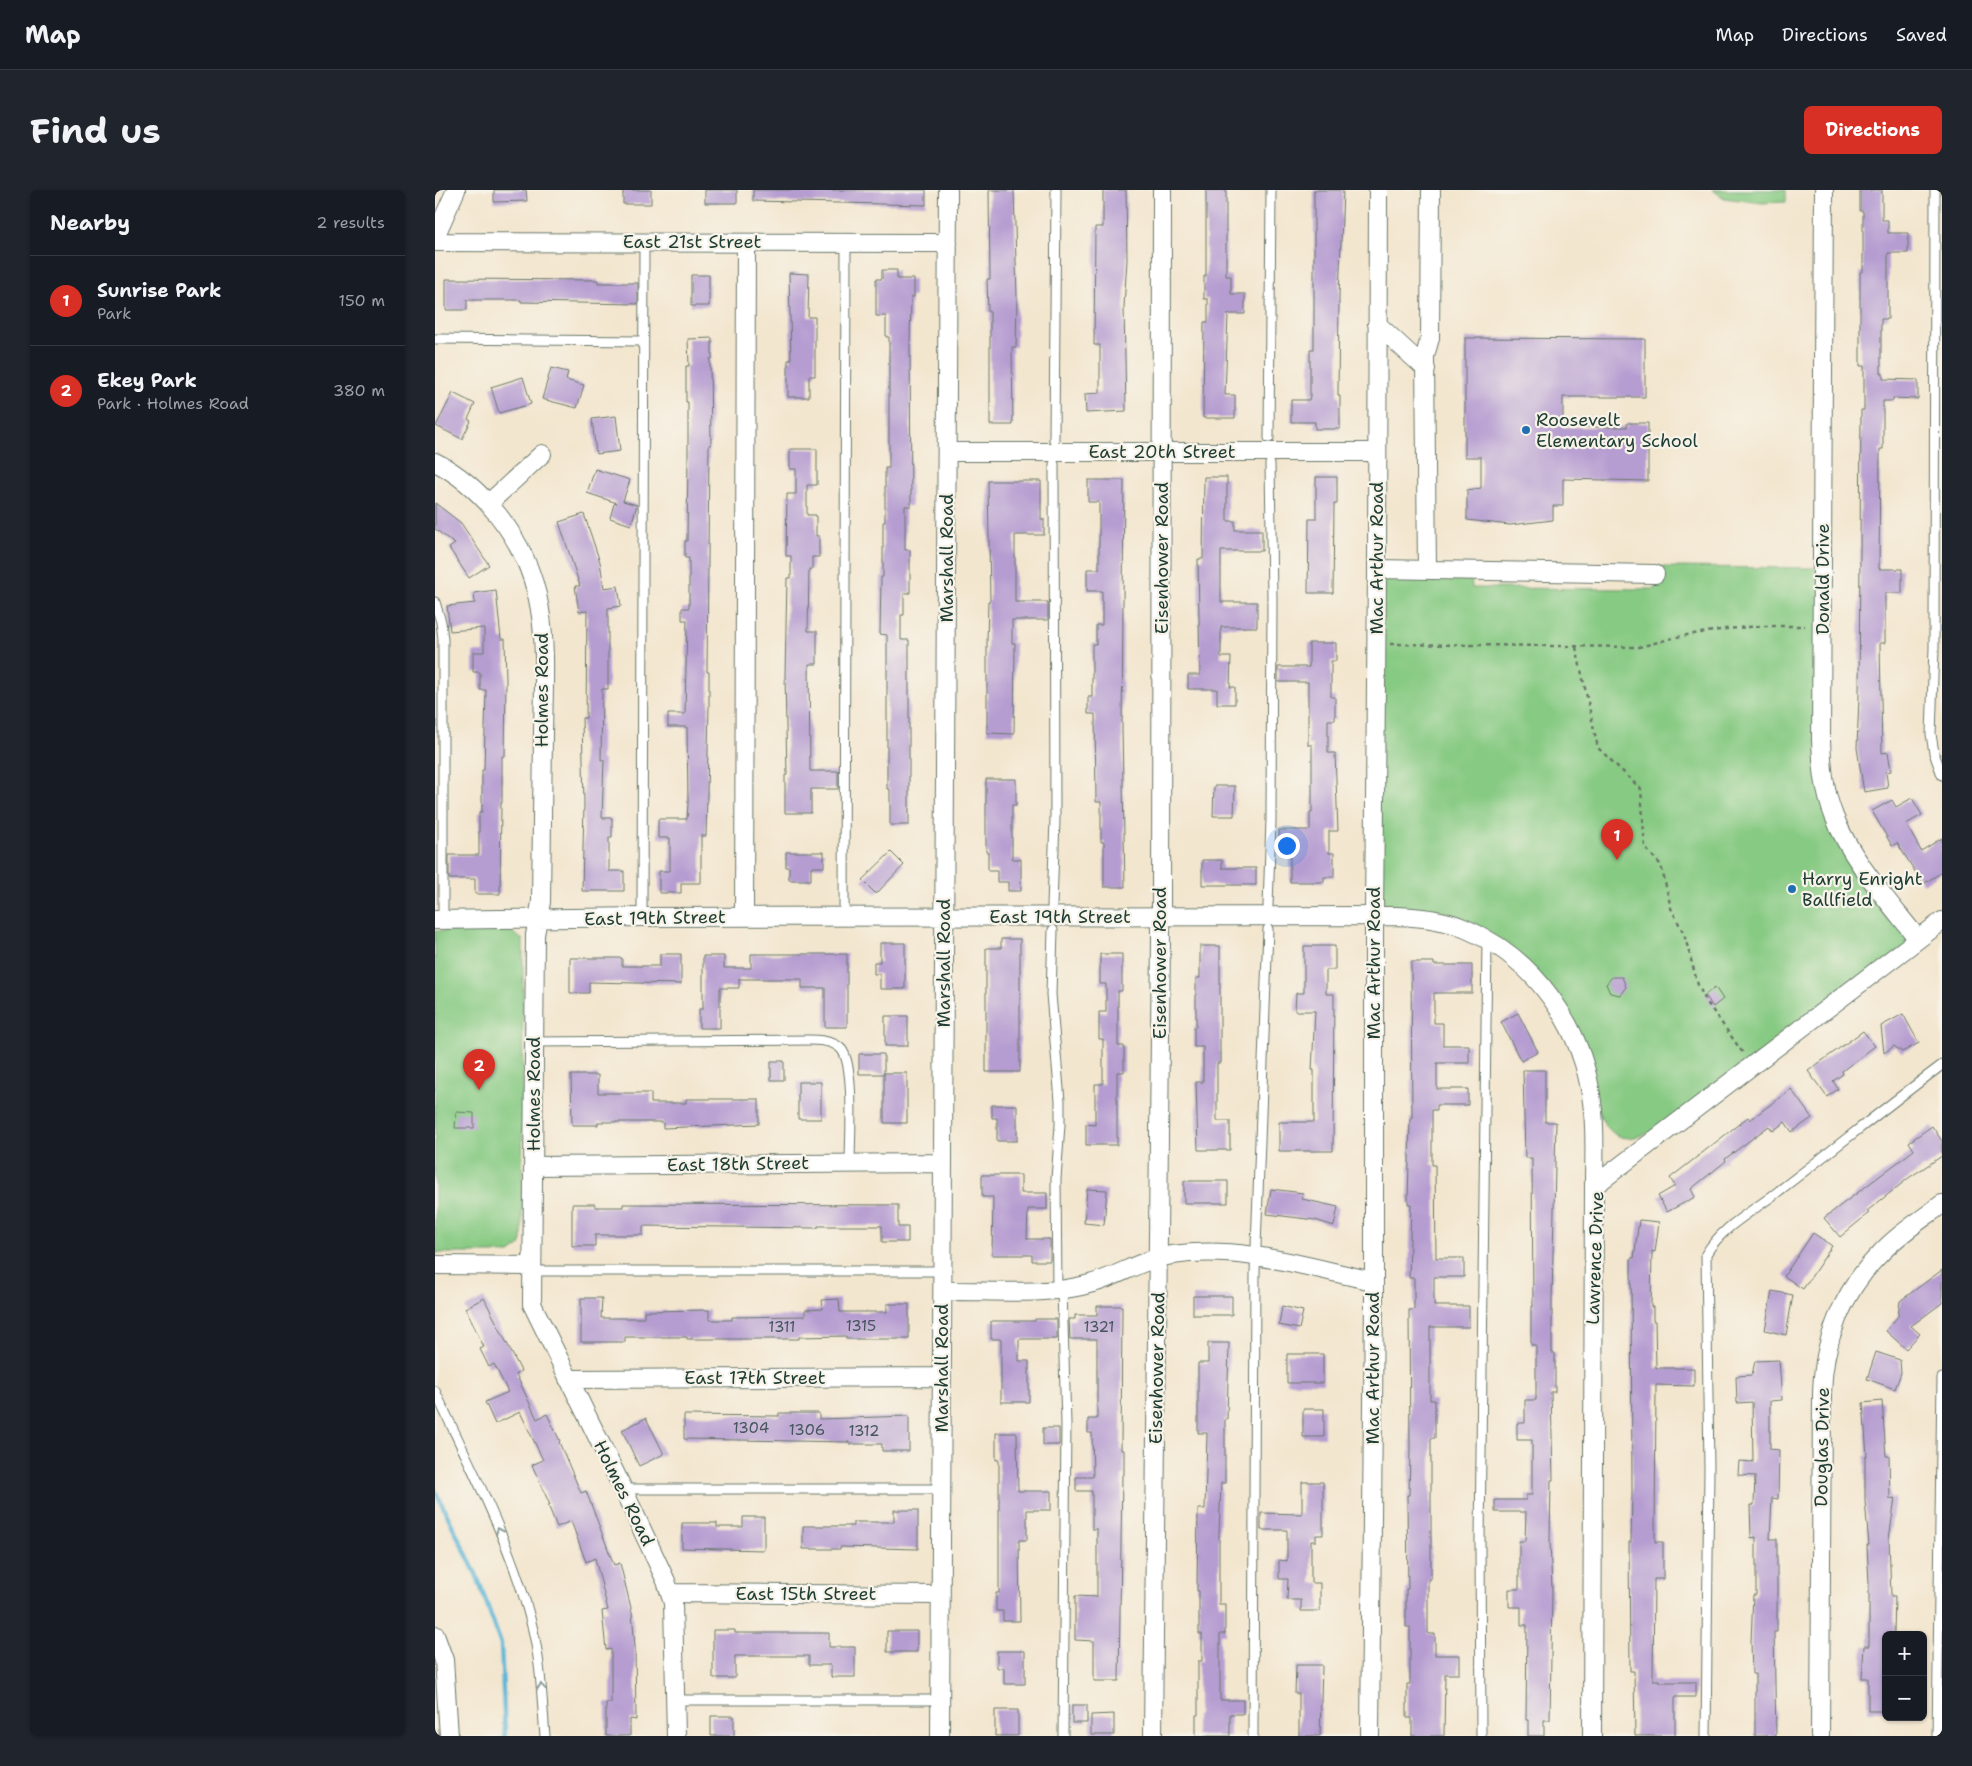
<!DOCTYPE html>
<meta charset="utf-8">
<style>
:root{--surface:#171b24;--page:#20242c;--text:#f1f3f6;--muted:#9ea1a6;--line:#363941;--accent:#d93025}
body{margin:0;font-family:"Shantell Sans",sans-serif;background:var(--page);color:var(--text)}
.controls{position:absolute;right:15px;bottom:15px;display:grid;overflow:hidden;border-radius:8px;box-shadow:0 1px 4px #0004}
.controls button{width:45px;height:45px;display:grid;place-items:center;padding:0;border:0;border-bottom:1px solid var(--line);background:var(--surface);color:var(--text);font:25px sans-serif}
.you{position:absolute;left:851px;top:655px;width:18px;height:18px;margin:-12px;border:4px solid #fff;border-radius:50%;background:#1a73e8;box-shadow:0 0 0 8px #1a73e833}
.badge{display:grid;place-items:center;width:32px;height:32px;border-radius:50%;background:var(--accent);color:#fff;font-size:16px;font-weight:700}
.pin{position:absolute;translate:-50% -41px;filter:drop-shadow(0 1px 2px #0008)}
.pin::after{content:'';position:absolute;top:26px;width:18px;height:15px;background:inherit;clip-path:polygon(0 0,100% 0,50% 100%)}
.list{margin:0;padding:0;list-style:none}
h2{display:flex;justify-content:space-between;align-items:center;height:65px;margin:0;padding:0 20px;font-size:21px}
h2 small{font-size:16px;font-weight:400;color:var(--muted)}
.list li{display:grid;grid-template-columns:32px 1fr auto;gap:15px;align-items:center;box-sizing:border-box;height:90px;padding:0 20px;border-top:1px solid var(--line)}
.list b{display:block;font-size:19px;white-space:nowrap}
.list p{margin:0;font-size:16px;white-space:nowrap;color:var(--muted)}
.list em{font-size:16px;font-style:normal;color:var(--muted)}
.map{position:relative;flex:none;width:1507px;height:1546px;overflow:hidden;border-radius:8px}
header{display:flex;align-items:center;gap:30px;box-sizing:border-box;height:70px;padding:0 25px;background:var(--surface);border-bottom:1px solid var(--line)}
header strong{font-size:24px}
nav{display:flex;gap:28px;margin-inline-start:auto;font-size:18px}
.intro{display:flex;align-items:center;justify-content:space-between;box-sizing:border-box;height:120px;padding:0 30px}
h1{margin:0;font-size:35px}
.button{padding:12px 22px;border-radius:8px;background:var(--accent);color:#fff;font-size:18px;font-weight:700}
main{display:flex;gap:30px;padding:0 30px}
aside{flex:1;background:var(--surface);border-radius:8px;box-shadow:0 1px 4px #0004}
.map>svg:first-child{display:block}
.green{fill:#87ca83;stroke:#53845c}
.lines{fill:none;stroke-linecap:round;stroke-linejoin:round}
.stream{stroke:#5ab5d7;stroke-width:4.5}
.building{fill:#b69dd1}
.lane-casing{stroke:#69786a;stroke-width:11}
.street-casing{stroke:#69786a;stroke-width:20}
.path{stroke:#69786a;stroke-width:2.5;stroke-dasharray:4 4;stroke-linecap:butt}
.lane{stroke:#fff;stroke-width:9}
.street{stroke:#fff;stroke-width:18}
.oneway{stroke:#8f9e9a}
.poi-dot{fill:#1f6fb2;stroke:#f7f3e8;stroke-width:2}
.labels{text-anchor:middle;stroke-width:4.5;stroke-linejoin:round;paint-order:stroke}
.number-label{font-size:15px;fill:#45555b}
.street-label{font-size:18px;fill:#1f3d34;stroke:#f7f3e8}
.poi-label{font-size:18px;fill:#1f3d34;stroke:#f7f3e8;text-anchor:start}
</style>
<header>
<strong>Map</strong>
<nav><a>Map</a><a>Directions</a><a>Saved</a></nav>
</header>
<div class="intro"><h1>Find us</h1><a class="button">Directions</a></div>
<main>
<aside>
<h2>Nearby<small>2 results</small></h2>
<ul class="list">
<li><span class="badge">1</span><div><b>Sunrise Park</b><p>Park</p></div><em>150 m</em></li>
<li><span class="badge">2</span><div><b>Ekey Park</b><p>Park · Holmes Road</p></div><em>380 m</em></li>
</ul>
</aside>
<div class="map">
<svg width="1507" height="1546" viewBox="0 0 1507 1546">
<rect width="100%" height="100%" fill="#f7f3e8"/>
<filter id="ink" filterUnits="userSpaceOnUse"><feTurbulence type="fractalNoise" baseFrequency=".02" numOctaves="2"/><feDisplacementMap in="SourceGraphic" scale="10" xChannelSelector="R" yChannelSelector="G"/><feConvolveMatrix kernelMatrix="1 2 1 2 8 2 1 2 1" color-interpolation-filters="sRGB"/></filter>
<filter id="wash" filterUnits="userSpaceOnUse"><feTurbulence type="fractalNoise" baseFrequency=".0096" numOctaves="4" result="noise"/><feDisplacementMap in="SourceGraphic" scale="20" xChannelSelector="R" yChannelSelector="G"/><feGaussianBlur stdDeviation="1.12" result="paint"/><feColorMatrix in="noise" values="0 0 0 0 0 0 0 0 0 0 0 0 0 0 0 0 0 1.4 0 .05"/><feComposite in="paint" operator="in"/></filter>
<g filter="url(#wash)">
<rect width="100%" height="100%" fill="#f3e6cf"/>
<path class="green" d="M1278,0h73v12l-24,1 -38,-5z
M1221,377l167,1 5,232 90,139 -262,192c-27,8 -39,14 -55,-13l-52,-124 -84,-66 -91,-12 3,-347 94,1 1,18 183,1z
M0,741h75l13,9 -1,301 -2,5 -10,7h-75z"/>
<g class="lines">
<path class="stream" d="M0,1300l42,86 24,68 4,92"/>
</g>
<g id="blocks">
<path class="building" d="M59,0h32l1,11 -33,1z
M188,0h28v14h-28z
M270,0h32v13h-32z
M318,0h173v15l-173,-4z
M554,0h25l3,108 -1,49h-4l1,78h-23v-113h-2l-1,-33h3z
M668,0h23l1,70 -3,46 2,105 -40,2 -1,-19 15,-1v-48h-6l1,-118h8z
M771,0h20v86h5v18h14v20h-17l-3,81h10v23h-32l1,-96h4v-23h-4v-23h2z
M879,0h29l-4,106 -1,100h2v33h-25v-7h-24v-22h18l1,-4v-47h4z
M1425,0h22v30h6v13h20v20h-20v66h-7v54h2v6l35,1v19l-25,-1v3h-10v48h-3l-1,120h23v24h-17v50h-5l2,110 6,-1 3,19 -5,1 2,16 -24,4 -7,-44 2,-51 2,-287h3v-44h-4v-94h3v-61h-3z
M447,80h15v9h17v18h-3l-1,46 1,163h-6v44h5v43h-6v22h-3v25h8v185h-19v-36h-3v-154l-7,-1 1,-57h2v-55h2v-54h4v-131h-3v-21h-10v-37h6z
M354,83l20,1 -1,43h7v59h-6v21h-21v-37h3z
M256,85h18v31h-18z
M11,89l152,1v3h40v21l-117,-2v-2h-54v10h-21z
M277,148v21h-2l1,86h-2l-2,227h2v34l-3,130h-5v47h-20v10h-22v-22h11v-33h-12v-19h29l1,-16 -1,-76h-19v-13h17l2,-94h-5v-12h7v-50h-4v-17h2l1,-86v-53h-2v-36h3l-1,-27z
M1030,148l180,1v58h-82v30h64v-4h21v58l-85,-2v27h-10v14l-43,5 -43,-5v-30l14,-2v-31h-16z
M116,178l17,4 -2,8 18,5 -7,23 -35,-9z
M88,187l8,27 -32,9 -8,-26z
M18,203l22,11 -7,15 3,2 -9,18 -26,-13z
M181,226l4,35 -24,3 -4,-35z
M355,259h27v36h-10v30h9v21h3v21h-7v12h-3l-1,62h9v33h-8l1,107h28v18h-27v24h-26v-38h2l-2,-100 2,-97h4v-22h-5l1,-62h9v-25h-6z
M160,279l35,11 -7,21 14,4 -6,20 -21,-7 4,-14 3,-1 -30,-10z
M769,287h23v44h8v9h27v21h-41v51h36v25h-36v30h10l-1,30h5v17h-18v-15h-29v-14h12l-2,-116h5z
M881,287h21v27h-3l-1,89h-25l1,-74h7z
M653,290h36l-2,249 3,158h-21v-45h-3v-40h-5l-1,-88h-7v-17h4v-53h4v-19h6v-34h-15v-22h12v-67h-11z
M553,291h53v38h3v16h-29v67h33v18h-36v23h3l-1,91 -27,-1v-90l1,-42h2z
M0,313l26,20 28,42 -20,13 -20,-30 6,-4 -20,-15z
M149,324l16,48 4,26 14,-2 3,20 -13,2v81h-6l-1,71h3l-2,58h10v19h-3v34h15v20h-42l2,-87 -2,-86h4l1,-107 -8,1 -4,-26h5l-21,-64z
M61,400l5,49h4l1,41 -1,76h-3v47h-1l-1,91h-25v-15h-26v-24h30v-43h3v-42h2l2,-80h-6v-18h-7v-20h11v-24l-34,3 -3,-25 28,-3 -1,-10z
M874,453h27v18h-5v36h4v23h-7v33h7l3,78h-9v22h5v24h-10v5h-34v-34h-11v-18h31v-17h2v-68h-4v-63h-30v-15h31z
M551,589h30v26h-4v54h9v32h-13v-9h-11v-11h-9v-19h-2z
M779,596h21l-1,30h-21z
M1477,608l10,17 -16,9 15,27 21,-13v34l-19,12 -26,-41 -5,3 -20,-35 20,-11 4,7z
M351,662h38v15h-13v13h-22v-13h-3z
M456,662l13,13 -28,29 -14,-14z
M767,670h20v8h34v17h-54z
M566,749h19v133h-34v-124h15z
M445,753h25v46h-25v-15h-6v-12h6z
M765,756h20v117h-3v58h13v29h-32l-2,-68h7v-35h-9v-20h2v-49h4z
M869,756h31v24h-9v24h8l-1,157h-54v-29h35v-52h-2l3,-59h-20l1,-18h8z
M225,764h21v30l-92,-2v11h-19v-35h52v8h38z
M316,764h96v73h-22v-39h-23v-9h-63v9h-19v40h-21v-19h4v-53h21v12h27z
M665,764h22v37h-4v55h6v26h-7v73h-31v-21l9,1v-41h8v-45h-4v-27h7v-28h-6z
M976,772h23v3h38v28h-38v30h9v22h26v18h-32v26h31v16h-31v5h-5v55h3l1,93h28v19h-30v29h35v21h-39v73h5v38h-4v141h-3v55h7v21h24v19h-14l-1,62h-32v-18h-5v-34h3v-57h-4v-38h2l-1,-94h2l1,-45 -1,-140h5v-32h-5l2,-74h-3l2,-86h2z
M1177,787h10l4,10 -6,8 -10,-2 -4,-9z
M1280,797l8,12 -10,8 -8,-12z
M1083,823l20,39 -17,9 -20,-39z
M1468,824l16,29 -17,9 -8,-6 -10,7 -3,-27z
M450,826h23v30h-23z
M1428,841l12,15 -33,25 1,3 -10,7 5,8 -11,8 -19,-26z
M424,864h25v20h-25z
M336,871h13v19h-13z
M1088,880h22v52h11l-4,177v54h3v39h-4l2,88h-2l-1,61 2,48 -2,131h-6v16h-16v-16h-2l1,-95h-6v-18h-12v-18h10v-48h6l1,-29h-31v-12h31v-5h6v-55h-15v-17h8v-23h11v-55h-5v-38h2l-1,-149h-7z
M449,883h23v50h-23z
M136,885h27v18h53v10h35v-4h73v25l-96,4v-6h-65v3h-26z
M363,892h23v37h-23z
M1356,899l21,29 -20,14 -7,-10 -12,9 -4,-5 -44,33 1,2 -35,28 4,8 -28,15 -9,-16 17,-10 -5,-8 78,-61 2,3z
M557,915h25v36h-20v-23h-5z
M21,922l18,1v15h-19z
M1497,936l10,15v15l-32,21 -43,34 2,2 -29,24 -16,-19 90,-68 -5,-8z
M547,985h39v18h26v16h-19l-1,30h23v22h-18v-6h-40l1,-58h-11z
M749,991h44v22h-44z
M652,999l20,1 -3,35 -20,-2z
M836,999l32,4 -1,6 36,8 -4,19 -19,-6 -48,-6z
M137,1014h23v3h28v-3l275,1v22h10v15h-26v-16h-64v2l-175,-2v9h-48v11h-23z
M1204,1030l20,2 -4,30 -3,-1 -1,56h2v14h2l1,47h38v18l-38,-1 -1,157h8v37h-9l-1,101h6v2h37v15h-21v39h-40l-1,-65h-4l-1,-129h2l1,-47 -1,-237h3z
M1378,1043l19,13 -29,43 -19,-13z
M1507,1080v33l-31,23 9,8 -14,15 -20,-18 12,-15 2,-15z
M1337,1101l21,4 -7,40 -21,-5z
M758,1106h39v19h-39z
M49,1108l37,73 -5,3 21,45 10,-5 13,27 -1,1 22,51 5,-2 28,74 6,-2 12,49 3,35 1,73 -6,-1v17h-24v-33h5v-54l-5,1 -4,-39 6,-1 -13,-52 -9,4 -15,-41 -14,6 -9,-22h2l-18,-40 11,-5 -23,-48 -25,12 -10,-22 23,-10 -14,-28 -5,3 -9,-18 4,-2 -19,-39z
M146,1108h21l-1,20h43v-7l65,-1v10h23v-3l73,-1v-6l18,-1 -1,-9 17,-1 1,13h47v-8h22v35h-63v-3l-47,1v2h-112v-2h-62v5h-44z
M662,1116h25l-1,144h3v25h-2l-3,206h-25v-40l-19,-1v-44l22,1v-68h-5v-38h-16v-14h17l-1,-44h-4v-14h9v-80h-27l-1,-20h6v-4h22z
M847,1116l21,5 -4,18 -20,-4z
M600,1129h22v20h-38v22h10v41h-28v-63h-10v-18h44z
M773,1153h21l-2,76h-2v64h-4l-2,51v70h6v30h-5v66h23v14h-13v22h-34v-21h2v-54h4v-27h-3v-43h-2l1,-82h7l2,-76h-9v-70h10z
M1441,1162l24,8 1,13 -6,16 -28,-10z
M852,1164h36v29h-36z
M1344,1170l3,40 -12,1v48l9,1 -1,49 -6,-1 -2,41h7v93h-3l2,104h-21v-62h-3l-1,-32 2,-47h3v-58l-5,1 -1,-33h4l1,-29 -17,-1 1,-14 14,1 -1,-60 -15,1 -1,-27 16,-1 3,-14z
M1447,1211l4,55h3l1,43 5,-1 -6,41 2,57h4l-1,38h-8v77h-18v-33h-6l2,-32h5v-63l-2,-38h2l-4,-44v-45h2l-4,-53z
M868,1219h21v28h-21z
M344,1223h40v6l90,-3v35h-27v-7h-33v-2l-165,-3v-24l95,1z
M211,1228l18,36 -25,12 -17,-36z
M608,1238h16v17h-16z
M561,1243h21l1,58h33v19h-24v30h-8l1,81h-17v-10h-7v-18h3v-133h-3z
M867,1292h21v53h-7v6h-5v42h9v28h-19v-11h-14l1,-21h-9v-19l8,1v-31h-26v-17l41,1z
M459,1320h24v39l-78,-2v2h-37v-23h50v-4h41z
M308,1327h21v33l-82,-2v-25h35v4h26z
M278,1440h22v3h94v14h26v30h-24v-12h-22v-9h-74v22h-22z
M452,1441h30v21h-30z
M562,1461h28v33h-21v-16h-7z
M861,1475h26l-2,71h-21v-42h-4z
M637,1515h15v18h-15z
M560,1520h23v26h-23z
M679,1524v21h-23v-20z
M276,1526h23v20h-23z"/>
</g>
</g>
<g filter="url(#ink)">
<use href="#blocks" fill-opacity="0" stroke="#69786a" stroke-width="1"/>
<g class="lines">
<defs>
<path id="lane" d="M1500,0l-1,458 -3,86 3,19 8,22
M0,149l208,2
M834,248l2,-248
M619,250l2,-250
M0,412l6,20 2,17v281
M617,716l3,-87 -1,-355
M833,716l3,-86 1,-221 -2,-135
M207,727l2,-675
M409,727l2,-674
M618,740l-2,64 9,107v24l-4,54 1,111
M99,852l276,-2c11,0 25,1 32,10 13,17 8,90 8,114
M97,1081h411
M627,1100l4,134 -3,312
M0,1201c36,77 78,155 98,239 8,34 9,71 12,106
M188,1299h319
M240,1510h265
M818,1546l2,-463 13,-344
M1046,1546l-1,-195 7,-602
M1271,1546l3,-267 -3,-215c17,-29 48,-43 74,-64 54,-41 107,-84 162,-125
M1502,1546l5,-358"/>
<path id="street" d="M1389,0l-3,550c1,26 3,51 13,76 17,44 55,86 84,123
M0,47l21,-47
M0,52l513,1
M942,134l49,45
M512,262h430
M0,272c24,12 46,32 63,53 55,69 46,138 45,220 -1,56 -1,111 -2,167l-6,33 -3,369 91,185 43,92 7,22 3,133
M54,313l53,-49
M942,379l278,5
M992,380l-2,-214 5,-18 1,-148
M309,727l2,-674
M0,730l207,-3 754,-1c23,1 48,3 70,13 70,30 117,99 126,173 4,27 2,56 2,84l-2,550
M98,976l410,-3
M1159,996l348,-265
M0,1075l97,1
M508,1101c47,-1 105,6 150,-8 28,-8 49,-24 79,-28 69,-10 134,12 201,26
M133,1189l374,-2
M235,1403l271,2
M0,1445l9,25 5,76
M505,1546l8,-1546
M718,1546l8,-800 1,-746
M935,1546l4,-439v-381l3,-347 1,-379
M1385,1546l2,-342c1,-52 20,-102 57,-139 18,-20 42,-35 63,-51"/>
</defs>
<use href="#lane" class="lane-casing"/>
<use href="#street" class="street-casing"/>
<path class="path" d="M955,454l249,3 42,-11 45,-7 35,-3h44
M1141,457l22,101 43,41 4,59 16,17 10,43 13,26 14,51 8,16 37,52"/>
<use href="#lane" class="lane"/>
<use href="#street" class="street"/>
</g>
<defs><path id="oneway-chevron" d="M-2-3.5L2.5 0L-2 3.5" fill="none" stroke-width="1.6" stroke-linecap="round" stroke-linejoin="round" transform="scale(1.25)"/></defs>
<g class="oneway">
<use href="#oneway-chevron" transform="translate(64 1341) rotate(-114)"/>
<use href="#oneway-chevron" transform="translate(106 1497) rotate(-95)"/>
</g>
</g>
<g class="poi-dot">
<circle cx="1091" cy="240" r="5"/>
<circle cx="1357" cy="699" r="5"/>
</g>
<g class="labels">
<g class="number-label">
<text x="426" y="1141">1315</text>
<text x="347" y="1142">1311</text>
<text x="664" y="1142">1321</text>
<text x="316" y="1243">1304</text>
<text x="372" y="1245">1306</text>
<text x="429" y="1246">1312</text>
</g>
<g class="street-label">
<text x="257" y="58">East 21st Street</text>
<text x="727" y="268">East 20th Street</text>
<text transform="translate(512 368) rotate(-90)" y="6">Marshall Road</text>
<text transform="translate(727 368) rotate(-90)" y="6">Eisenhower Road</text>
<text transform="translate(942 368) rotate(-90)" y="6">Mac Arthur Road</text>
<text transform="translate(1388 389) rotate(-90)" y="6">Donald Drive</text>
<text transform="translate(107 500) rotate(-90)" y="6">Holmes Road</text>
<text x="625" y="733">East 19th Street</text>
<text transform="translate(220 728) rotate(-1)" y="6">East 19th Street</text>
<text transform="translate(509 773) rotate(-90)" y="6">Marshall Road</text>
<text transform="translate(725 773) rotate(-90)" y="6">Eisenhower Road</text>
<text transform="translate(939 773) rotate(-90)" y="6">Mac Arthur Road</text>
<text transform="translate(99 904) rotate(-90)" y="6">Holmes Road</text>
<text transform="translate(303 974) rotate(-1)" y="6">East 18th Street</text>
<text transform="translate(1160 1068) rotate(-88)" y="6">Lawrence Drive</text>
<text transform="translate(507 1178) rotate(-90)" y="6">Marshall Road</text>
<text transform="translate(722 1178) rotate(-89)" y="6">Eisenhower Road</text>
<text transform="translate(938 1178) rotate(-90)" y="6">Mac Arthur Road</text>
<text x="320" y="1194">East 17th Street</text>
<text transform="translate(1387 1257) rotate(-89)" y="6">Douglas Drive</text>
<text transform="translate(189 1303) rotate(64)" y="6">Holmes Road</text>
<text x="371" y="1410">East 15th Street</text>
</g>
<g class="poi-label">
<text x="1101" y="236">Roosevelt<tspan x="1101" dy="21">Elementary School</tspan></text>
<text x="1367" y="695">Harry Enright<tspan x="1367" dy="21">Ballfield</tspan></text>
</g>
</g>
</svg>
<div class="controls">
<button>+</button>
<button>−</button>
</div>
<div class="you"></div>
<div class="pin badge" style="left:1182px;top:670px">1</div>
<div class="pin badge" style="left:44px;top:900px">2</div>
</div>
</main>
